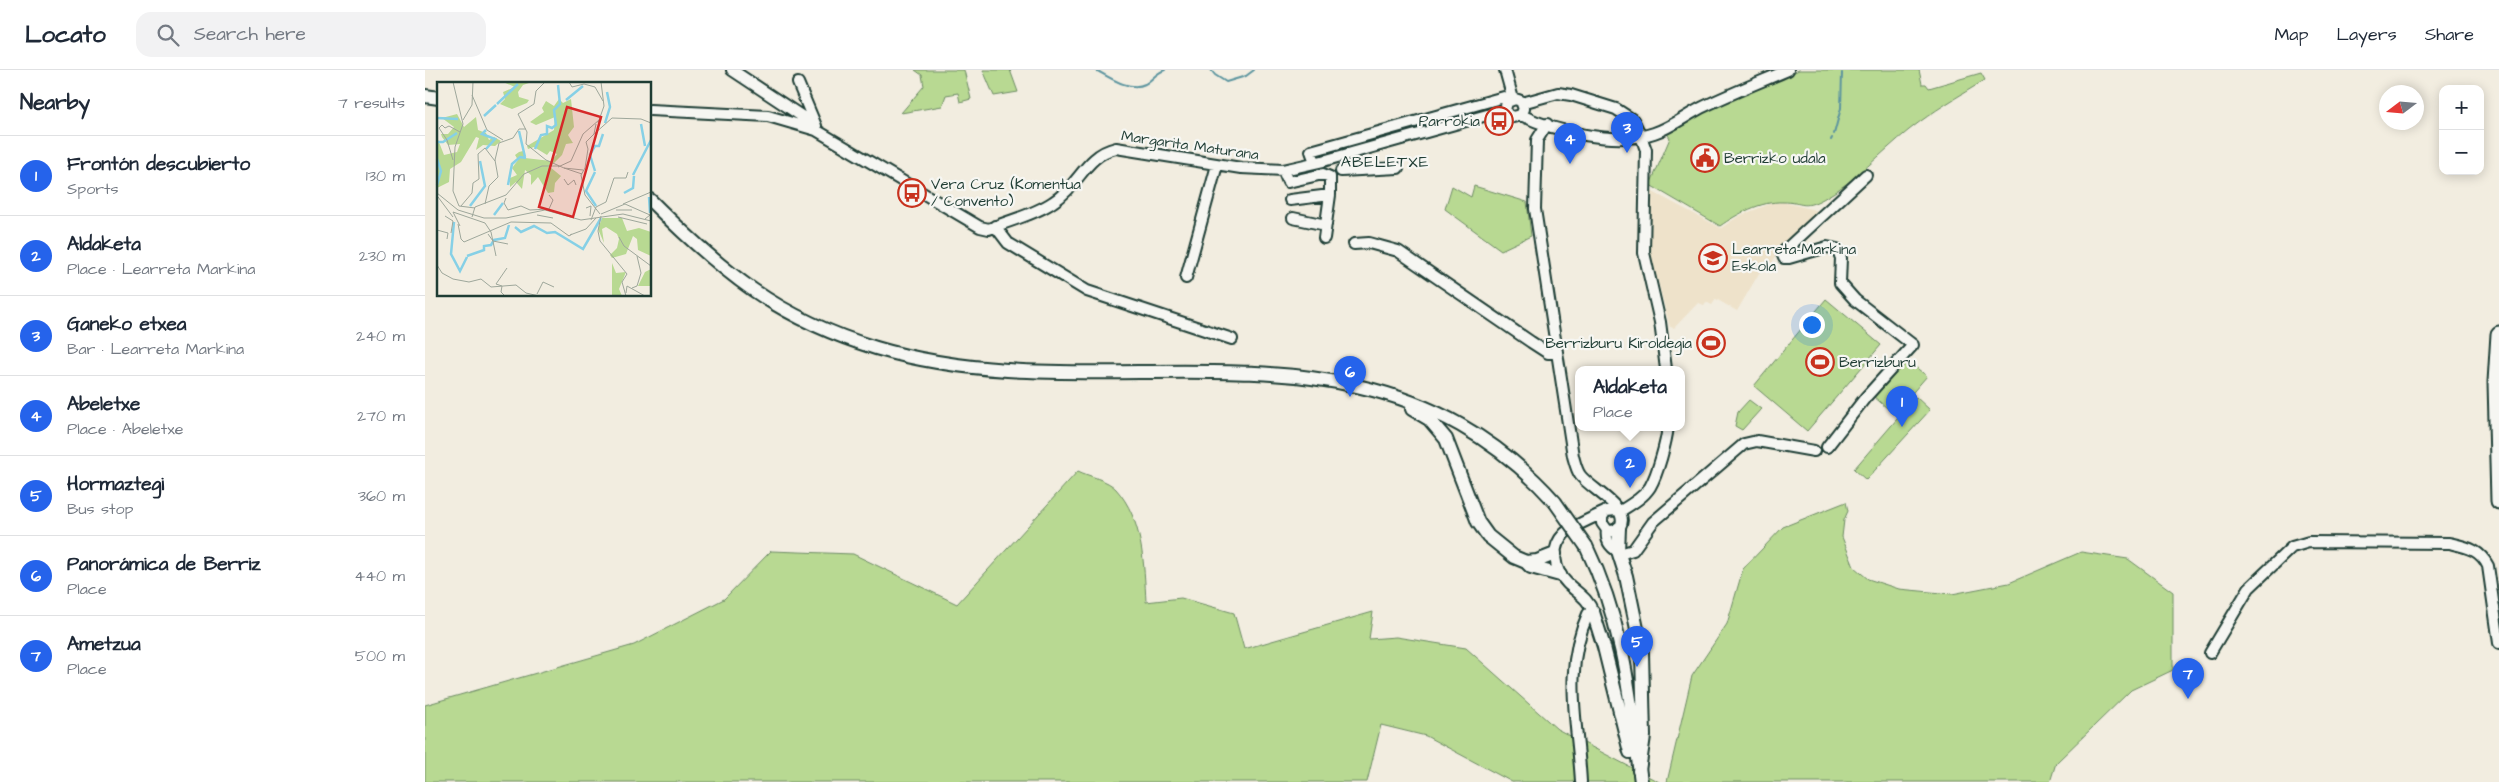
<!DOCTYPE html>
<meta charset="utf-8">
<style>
:root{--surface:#fff;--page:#f2f2f3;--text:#1f2937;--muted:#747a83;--line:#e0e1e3;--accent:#2563eb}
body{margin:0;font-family:"Architects Daughter",sans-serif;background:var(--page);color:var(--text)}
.controls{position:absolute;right:15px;top:15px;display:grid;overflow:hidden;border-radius:10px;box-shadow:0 2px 12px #0003}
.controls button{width:45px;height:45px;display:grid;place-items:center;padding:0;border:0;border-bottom:1px solid var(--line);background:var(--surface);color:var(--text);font:25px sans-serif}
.compass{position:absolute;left:1954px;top:15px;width:45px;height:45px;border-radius:50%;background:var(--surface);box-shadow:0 2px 12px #0003;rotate:254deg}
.you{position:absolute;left:1386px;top:254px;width:18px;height:18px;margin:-12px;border:4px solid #fff;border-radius:50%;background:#1a73e8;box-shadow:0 0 0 8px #1a73e833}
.badge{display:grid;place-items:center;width:32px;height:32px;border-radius:50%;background:var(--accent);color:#fff;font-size:16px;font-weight:700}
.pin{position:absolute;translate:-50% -41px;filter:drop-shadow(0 1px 2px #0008)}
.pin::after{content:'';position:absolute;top:26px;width:18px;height:15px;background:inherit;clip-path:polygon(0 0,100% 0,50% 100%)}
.popup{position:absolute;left:1150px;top:296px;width:110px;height:65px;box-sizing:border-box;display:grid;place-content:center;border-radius:10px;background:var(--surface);filter:drop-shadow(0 1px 4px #0005);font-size:16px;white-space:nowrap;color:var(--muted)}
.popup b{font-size:19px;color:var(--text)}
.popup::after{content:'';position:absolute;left:50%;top:100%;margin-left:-10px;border:10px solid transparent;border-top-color:var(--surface)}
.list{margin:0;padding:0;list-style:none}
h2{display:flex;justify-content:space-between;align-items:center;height:65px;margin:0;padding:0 20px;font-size:21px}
h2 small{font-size:16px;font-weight:400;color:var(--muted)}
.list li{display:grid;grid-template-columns:32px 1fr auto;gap:15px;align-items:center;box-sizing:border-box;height:80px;padding:0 20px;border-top:1px solid var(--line)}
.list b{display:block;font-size:19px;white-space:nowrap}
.list p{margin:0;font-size:16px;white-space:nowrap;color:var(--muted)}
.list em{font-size:16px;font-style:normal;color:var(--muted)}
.icon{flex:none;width:28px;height:28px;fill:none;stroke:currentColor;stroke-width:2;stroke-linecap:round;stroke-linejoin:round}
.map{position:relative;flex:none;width:2074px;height:712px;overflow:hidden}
header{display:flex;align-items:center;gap:30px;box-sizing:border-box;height:70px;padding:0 25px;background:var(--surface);border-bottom:1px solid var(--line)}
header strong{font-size:24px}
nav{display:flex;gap:28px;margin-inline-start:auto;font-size:18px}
.search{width:350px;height:45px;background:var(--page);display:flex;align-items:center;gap:12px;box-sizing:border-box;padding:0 18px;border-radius:15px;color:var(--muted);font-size:19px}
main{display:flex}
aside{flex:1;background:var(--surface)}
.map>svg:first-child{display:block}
.built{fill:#eee2ca}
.green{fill:#b8d992;stroke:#6c8b63}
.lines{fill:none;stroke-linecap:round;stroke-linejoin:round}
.stream{stroke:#5d959f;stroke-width:2}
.minor-casing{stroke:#1f3d34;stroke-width:14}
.major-casing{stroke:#1f3d34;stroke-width:16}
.highway-casing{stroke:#1f3d34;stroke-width:19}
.minor{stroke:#f6f6f2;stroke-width:10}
.major{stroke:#f6f6f2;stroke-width:12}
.highway{stroke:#f6f6f2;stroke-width:15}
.major-bridge-casing{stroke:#1f3d34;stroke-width:16;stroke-linecap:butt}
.major-bridge{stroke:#f6f6f2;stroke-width:12}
.labels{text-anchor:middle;stroke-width:4.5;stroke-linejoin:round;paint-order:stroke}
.poi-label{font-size:15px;fill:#1f3d34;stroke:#f6f6f2;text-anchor:start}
.street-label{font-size:15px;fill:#1f3d34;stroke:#f6f6f2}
.neighbourhood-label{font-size:16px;letter-spacing:1px;fill:#1f3d34;stroke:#f6f6f2}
.inset-river{fill:none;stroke:#86d0e6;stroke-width:2.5}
.inset-road{fill:none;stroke:#9ea79b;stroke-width:1}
.view{fill:#d62828;fill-opacity:0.15;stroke:#d62828;stroke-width:2.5}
.inset-edge{fill:none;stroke:#1f3d34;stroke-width:2.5}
</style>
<header>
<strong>Locato</strong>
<div class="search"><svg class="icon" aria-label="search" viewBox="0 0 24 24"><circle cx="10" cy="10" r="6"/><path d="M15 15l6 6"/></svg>Search here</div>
<nav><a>Map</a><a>Layers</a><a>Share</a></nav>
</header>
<main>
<aside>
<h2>Nearby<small>7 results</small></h2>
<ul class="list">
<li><span class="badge">1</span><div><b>Frontón descubierto</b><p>Sports</p></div><em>130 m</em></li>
<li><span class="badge">2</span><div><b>Aldaketa</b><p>Place · Learreta Markina</p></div><em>230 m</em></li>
<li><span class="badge">3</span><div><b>Ganeko etxea</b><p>Bar · Learreta Markina</p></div><em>240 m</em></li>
<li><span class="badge">4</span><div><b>Abeletxe</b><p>Place · Abeletxe</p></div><em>270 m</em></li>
<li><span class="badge">5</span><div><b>Hormaztegi</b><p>Bus stop</p></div><em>360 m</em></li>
<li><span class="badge">6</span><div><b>Panorámica de Berriz</b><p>Place</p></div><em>440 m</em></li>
<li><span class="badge">7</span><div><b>Ametzua</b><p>Place</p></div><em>500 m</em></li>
</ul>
</aside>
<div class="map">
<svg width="2074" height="712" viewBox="0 0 2074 712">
<rect width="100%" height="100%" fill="#f2ede0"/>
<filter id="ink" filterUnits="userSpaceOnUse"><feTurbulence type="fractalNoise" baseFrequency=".02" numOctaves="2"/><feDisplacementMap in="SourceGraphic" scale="10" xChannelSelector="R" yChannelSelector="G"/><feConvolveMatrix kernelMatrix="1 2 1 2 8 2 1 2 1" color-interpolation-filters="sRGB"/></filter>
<g filter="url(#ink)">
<path class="built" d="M1222,119l74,39 18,-12 33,-13 11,-1 36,9 -42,43 -5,9 -11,7 -24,41 -21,-12 -4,6 -6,-3 -2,3 -6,-2 -24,25 -4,-1 -20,-76 -3,-25z"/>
<path class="green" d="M490,0h49l7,29 -11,3 -2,-9 -12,2 -4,11 -41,7 23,-27 -2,-11z
M558,0h27l8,22 -24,4z
M1374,0h120l3,14h4l3,4 52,-15 4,7c-26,16 -52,31 -76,50 -29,23 -53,51 -86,69 -21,11 -19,3 -40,3 -22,-1 -46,12 -63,24l-70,-41 20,-47 -4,-6 26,-15z
M1027,116l19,11 3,-11 53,16 4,34 -30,14 -56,-41z
M1401,229l55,46 -74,86 -53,-45z
M1481,290l21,16 -33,38 -21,-18z
M1491,327l14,13 -64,70 -12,-11z
M1324,330l12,9 -19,21 -7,-4 3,-14z
M653,401c10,5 30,9 38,18 27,30 28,75 30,113l35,-4 53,15 10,36 129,-37 -4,27 27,-2 70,11 91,81 102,53h-147l-86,-46 -45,-11 -14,57h-942v-77l209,-60 90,-46 47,-48 82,3 104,50z
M1421,432l2,9 -4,9 -2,17 12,30 14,12 31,10 53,5 57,-11 72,-31 47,7 45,33v78l-42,20 -75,73 -6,19h-383l25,-106 35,-52 16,-55 40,-42z"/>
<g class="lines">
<path class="stream" d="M671,0c13,7 34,22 49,14 7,-4 12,-12 20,-14
M786,0l4,5 11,7 20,-6 8,-6
M1409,64l7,-26 1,-35
M1406,70l1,-2"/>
<defs>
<path id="minor" d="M307,0l77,51 5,6
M1080,0l8,29
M373,13l18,43
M1097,33l36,-10 13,2 45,14 17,11 8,16
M225,40l118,6 48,14 164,97 9,2c21,-9 45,-14 64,-27 26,-16 32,-47 63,-54l125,20 42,2 40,-9 182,-51
M1096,45l3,-6 -3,-8 -6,-2 -8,3 -2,8 3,5 5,2 8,-2c35,17 96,31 133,18 18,-6 34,-19 51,-27 27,-13 55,-24 83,-36
M1122,54l-10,16 -2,69 38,247c2,7 3,13 7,19 10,14 51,33 40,52l-7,4 -6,-1 -5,-7v-6l4,-6 10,-1
M1214,66l3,3 4,11 -2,103 16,69 6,47
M890,92l-4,-11 193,-54 6,3
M858,100l5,12 35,-8 7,3v18l-6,43
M916,101l57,-3
M865,130l40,-5
M868,148l33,7
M570,156l13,17 79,48 145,48
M929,174l15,-1 29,8 133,91 17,11h9
M761,208l31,-113
M1402,377l38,-49 48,-53 -58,-45 -15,-17 1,-25 -4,-9 -10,-2 -38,11h-5l-2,-5 84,-78
M1194,442c11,-7 24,-14 31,-25 8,-14 16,-44 18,-60
M1182,460c-2,12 5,20 16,23l10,-3 20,-28 91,-78 13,-3 57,10
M1785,583l39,-65 43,-41 17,-5 140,1c17,4 31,6 39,23l11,77
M1156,712c-3,-59 -19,-111 7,-168l5,-2c-5,-14 -16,-19 -26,-29 -13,-13 -17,-35 -3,-49 5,-6 32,-18 41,-22"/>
<path id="major" d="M0,26l14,2
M225,130c72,72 127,118 226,148 235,70 489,-57 679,154
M987,339l17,10 17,20 32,83 10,14 26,21 12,5 5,5 29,8
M1194,458l-1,23 8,25 16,77 2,83 -5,35
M1161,476c38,78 44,151 55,236
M1101,492l11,-1 18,-7
M1168,542l11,35 26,105"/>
<path id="highway" d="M2074,264l-3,48 3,119"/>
</defs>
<use href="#minor" class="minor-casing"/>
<use href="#major" class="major-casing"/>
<use href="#highway" class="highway-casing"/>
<use href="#minor" class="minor"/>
<use href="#major" class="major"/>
<use href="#highway" class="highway"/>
<defs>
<path id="major-bridge" d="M1130,432l31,44"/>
</defs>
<use href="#major-bridge" class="major-bridge-casing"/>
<use href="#major-bridge" class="major-bridge"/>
</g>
</g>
<defs>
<symbol id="bus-ring" viewBox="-11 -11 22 22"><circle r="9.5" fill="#f6f6f2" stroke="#c8321e" stroke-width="1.5"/><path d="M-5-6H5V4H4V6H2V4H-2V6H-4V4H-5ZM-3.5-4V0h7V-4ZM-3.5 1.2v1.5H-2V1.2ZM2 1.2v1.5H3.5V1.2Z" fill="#c8321e"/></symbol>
<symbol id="civic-ring" viewBox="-11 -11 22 22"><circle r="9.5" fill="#f6f6f2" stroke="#c8321e" stroke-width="1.5"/><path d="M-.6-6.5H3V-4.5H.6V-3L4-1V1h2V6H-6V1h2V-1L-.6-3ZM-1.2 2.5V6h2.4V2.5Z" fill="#c8321e"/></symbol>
<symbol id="school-ring" viewBox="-11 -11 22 22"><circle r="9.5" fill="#f6f6f2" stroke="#c8321e" stroke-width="1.5"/><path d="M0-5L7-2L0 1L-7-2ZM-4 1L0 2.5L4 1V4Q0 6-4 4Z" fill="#c8321e"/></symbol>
<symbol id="stadium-ring" viewBox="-11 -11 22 22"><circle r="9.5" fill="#f6f6f2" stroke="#c8321e" stroke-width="1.5"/><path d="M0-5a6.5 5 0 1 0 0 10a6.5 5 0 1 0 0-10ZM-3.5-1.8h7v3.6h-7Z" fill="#c8321e"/></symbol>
</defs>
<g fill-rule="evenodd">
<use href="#bus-ring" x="1058" y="35" width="32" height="32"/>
<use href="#civic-ring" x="1264" y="72" width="32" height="32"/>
<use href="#bus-ring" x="471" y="107" width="32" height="32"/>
<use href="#school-ring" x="1272" y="172" width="32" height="32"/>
<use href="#stadium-ring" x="1270" y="257" width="32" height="32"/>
<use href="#stadium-ring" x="1379" y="276" width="32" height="32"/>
</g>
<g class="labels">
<g class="poi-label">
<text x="1055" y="56" text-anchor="end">Parrokia</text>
<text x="1299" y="93">Berrizko udala</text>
<text x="506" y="119">Vera Cruz (Komentua<tspan x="506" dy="17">/ Convento)</tspan></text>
<text x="1307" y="184">Learreta-Markina<tspan x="1307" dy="17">Eskola</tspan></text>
<text x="1267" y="278" text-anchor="end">Berrizburu Kiroldegia</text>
<text x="1414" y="297">Berrizburu</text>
</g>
<g class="street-label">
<text transform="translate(765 75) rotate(8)" y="5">Margarita Maturana</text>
</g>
<g class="neighbourhood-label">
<text x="960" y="97">ABELETXE</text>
</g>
</g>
<g transform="translate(12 12)">
<rect width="214" height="214" fill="#f2ede0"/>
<path d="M66,0h29l-9,3 -5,7 1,5 10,3 -2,3 -15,6 -12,-5 5,-5 -2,-7 12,-5zM122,17l4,4 8,-4 3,28 -6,8 5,8 -7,1 -4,11 -12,12 11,9 -6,7 -1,9 -6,1 -10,-16 -7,8v-10l-6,-5 -3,19 -6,-7 -6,5v-9l7,-3 -5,-7 6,-8 -3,-5 4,-3 4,-1 2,7 26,3 6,-7 -7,-3 -3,4 -13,-8 -6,2 -1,-3 27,-16 1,-13 -19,8 -6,-3 14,-10 -2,-4 4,-7 8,5zM20,32l7,13 12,-10 2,13 8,3 3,7 5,-3 7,4 -6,5 -12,-1 -7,5 3,-12 -3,-1 -15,25 -11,7 -1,13 -12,6v-51l7,18 13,-3 3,-8 -12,1 -6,-8 -1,-3h7l6,-7 -12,-9zM165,136h20l5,13 12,-3 12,4v24l-13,-6 -1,-11 -4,-3 -7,18 -14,4 -2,-3 7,-7 2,-9 -2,-5 -11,-7 -4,2 2,14 -6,-14zM175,181l4,10 10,-1 -7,17 3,7h-10zM214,187v17h-13l7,-14z" fill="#b8d992"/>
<path class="inset-river" d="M129,18l17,-14M60,22l21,-20M47,34l12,-11M0,36l21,1M168,41l5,-16 -3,-15M204,42l4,22M49,48l-4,4 13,5 -9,10M82,49l6,26M0,60h6l14,-9M98,67l6,-14 6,-1v-8l5,2 4,-3 -2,-15 6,-6 -2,-19M0,77l4,12 -4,14M158,89l-5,-16 5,-9h4l4,-12M158,90l-9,19 10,15M196,93l18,-35M71,103l4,-21 8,-7 6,1M187,111l9,-5 1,-12M212,115l1,16M33,124l15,-20 -5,-25M57,133l9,-12M17,140l-3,32 9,17 7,-14M78,145l6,5 13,-6 13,7 8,-1 28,17 18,-31M30,174l17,-6v-4l7,-1 3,-5 11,-2 4,-13"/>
<path class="inset-road" d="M16,0l10,42 -8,23 -2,44 6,15 16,2M108,0l-9,9 -2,13 -16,10 9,18 -1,12 20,16 18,8M132,0l3,5 12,-3 11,3 8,14M35,13l15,35 16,10M26,38l9,-15 1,-23M161,41l6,-17 -3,-24M156,53l19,-17 29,1 10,4M16,78l-6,-20 -8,-12 3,-3 3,3 4,-2 11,6M121,85l13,-6 12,-27 16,-14M127,86l19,2M127,86l18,6M148,86l-4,7 4,20 15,19M148,86l3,-19 -2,-7 8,-8 2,-10M127,97l4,6 6,-5 2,5M0,111l21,17 26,8h22l39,-8 36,10 42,-6 28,7M1,115l15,20M69,116l-2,5 4,7 13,-4 9,4 19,-1 4,-9 -4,-5M48,122l4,-18 9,-9 -3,-17 4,-17 14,-5 6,-9h7M186,122l28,-12M24,124l11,-13 1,-10 6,-4 -1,-25 7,-6 10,13M149,126l5,-2 -1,10M179,128h16M164,132l24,-10 25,11 -5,4M100,133l16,3M8,134l8,5 -2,12M164,134l-3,15 2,10 27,33 -5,8 4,14M35,135l3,-10 31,-12 18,-21 18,-8h17M181,135l29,7M154,138l5,-13 10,-5 8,-24h12l2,-6M21,142l3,15 3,3 47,-20 40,1 18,13 3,-2M23,144l-7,-14 32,11 6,9 5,24M0,148l11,3 -1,6M51,152l5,7 15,3M133,153l16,-6 10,-11M182,155l5,9 27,20M0,183l5,8 11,6 16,3 12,-3 10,8 25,-2 10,8 13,3M195,206l5,-2 4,-13 -4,-17M189,211l1,-7 18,10M100,212l6,-12 11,5M68,214l-4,-4 1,-6 -6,-2 11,-16"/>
<path class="view" d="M130,25l34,10 -28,100 -34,-10z"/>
<rect width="214" height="214" class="inset-edge"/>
</g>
</svg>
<div class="controls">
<button>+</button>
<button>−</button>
</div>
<svg class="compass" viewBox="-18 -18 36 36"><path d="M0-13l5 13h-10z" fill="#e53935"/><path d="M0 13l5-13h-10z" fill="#747a83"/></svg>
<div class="you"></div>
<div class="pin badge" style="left:1477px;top:357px">1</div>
<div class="pin badge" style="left:1205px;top:418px">2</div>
<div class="popup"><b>Aldaketa</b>Place</div>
<div class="pin badge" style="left:1202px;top:83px">3</div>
<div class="pin badge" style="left:1145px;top:94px">4</div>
<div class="pin badge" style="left:1212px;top:597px">5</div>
<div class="pin badge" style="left:925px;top:327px">6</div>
<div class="pin badge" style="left:1763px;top:629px">7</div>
</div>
</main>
